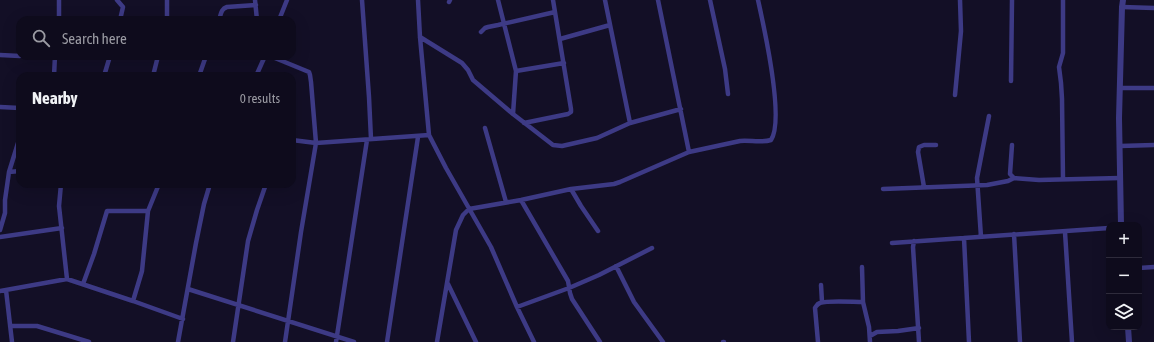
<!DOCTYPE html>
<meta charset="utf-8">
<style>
:root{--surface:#0e0b1c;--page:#1c1929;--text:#f1f3f6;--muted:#9b9ba3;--line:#2e2b3b}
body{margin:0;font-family:"Asap Condensed",sans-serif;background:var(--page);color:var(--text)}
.controls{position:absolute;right:12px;bottom:12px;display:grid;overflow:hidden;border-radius:8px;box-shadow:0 4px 16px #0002}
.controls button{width:36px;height:36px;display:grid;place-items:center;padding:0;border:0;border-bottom:1px solid var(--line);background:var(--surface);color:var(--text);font:20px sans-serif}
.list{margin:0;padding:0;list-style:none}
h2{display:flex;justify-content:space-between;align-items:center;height:52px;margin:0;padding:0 16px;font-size:17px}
h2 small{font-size:13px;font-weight:400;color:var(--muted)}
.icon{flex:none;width:22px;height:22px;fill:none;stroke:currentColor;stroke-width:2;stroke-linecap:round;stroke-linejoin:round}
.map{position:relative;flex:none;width:1154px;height:342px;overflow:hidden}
.search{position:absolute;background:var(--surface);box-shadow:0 4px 16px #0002;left:16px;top:16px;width:280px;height:44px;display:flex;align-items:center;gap:10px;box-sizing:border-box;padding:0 14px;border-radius:12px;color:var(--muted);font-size:15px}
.panel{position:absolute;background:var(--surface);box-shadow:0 4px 16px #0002;left:16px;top:72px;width:280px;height:116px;border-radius:12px}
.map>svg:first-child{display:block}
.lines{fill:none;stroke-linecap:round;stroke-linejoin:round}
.minor{stroke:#3d3a85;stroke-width:4.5}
.tertiary{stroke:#3d3a85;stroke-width:6}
</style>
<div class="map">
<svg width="1154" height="342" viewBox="0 0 1154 342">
<rect width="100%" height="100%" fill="#130f26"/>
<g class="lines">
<path class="minor" d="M59,0v20
M117,0l6,7 -3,13
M167,0v20
M255,0l2,20
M362,0l7,97 2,42
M418,0l2,37 9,98 17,33 45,79 26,60 17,35
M498,0l18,71 -3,43
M605,0l25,123
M658,0l31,152
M710,0l15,69 3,25
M449,2l1,-2
M1122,7l32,1
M219,20c2,-6 2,-11 8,-13l29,-2
M279,20l8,-20
M481,32l4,-4 3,-1 10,-2 57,-13
M420,37l42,26 6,7 5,10 40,34 40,31 9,1 35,-8 33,-15 51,-14
M560,39l50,-14
M0,55l20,1
M25,56l30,2
M270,56l39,16 1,3 1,7 5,61 -15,89 -16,110
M516,71l48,-8
M54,76l1,-20
M104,76l6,-20
M153,76l5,-20
M199,76l7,-20
M256,76l9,-20
M1011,81l1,-81
M1120,88h34
M955,95l6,-64 -1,-31
M0,107l20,1
M524,123l44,-9 3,-2v-3l-18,-109
M485,128l21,74
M292,140l24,3 113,-8
M1012,145l-2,29 4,4 25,2 81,-2
M1120,146l34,-1
M9,172l11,-1
M1063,179l-1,-80 -1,-16 -2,-16 4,-14v-53
M61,184l-2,22 8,73
M924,187l-6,-35 1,-5 5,-2h12
M571,189l10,17 17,25
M883,189l104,-4 21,-4 6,-3
M521,200l47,81 2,12 2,6 28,43
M0,230l5,-17v-13l4,-28 9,-29
M1065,232l7,110
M1014,234l6,108
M0,237l62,-9
M981,237l-4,-59 12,-62
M964,238l5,104
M914,241l-1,6 6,95
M892,243l217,-15
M616,266l18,36 29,40
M862,267l1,35
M1139,268l15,-1
M83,284l11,-30 13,-43h41
M448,284l28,58
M821,285l1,17
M188,289l166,53
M6,290l6,52
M0,291l67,-12 66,22 50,18
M133,301l9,-30 6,-60 11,-27
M517,307l52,-19 30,-13 53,-27
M10,326h27l52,16
M870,336l7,-4 21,-1 21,-3
M178,342l18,-99 8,-39 6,-20
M233,342l15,-101 9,-31 9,-26
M336,342l31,-202
M387,342l31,-205
M437,342l19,-112 7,-15 6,-6 52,-9 50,-11 43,-5 6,-2 69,-30 51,-11c10,-1 21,2 31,-1 14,-21 -7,-113 -13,-140
M723,342h1
M818,342l-3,-34c2,-3 2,-4 5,-5 8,-3 33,-1 43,-1l6,25 1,15"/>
<path class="tertiary" d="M1121,225l-2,-107 3,-111 1,-7
M1128,327l1,15"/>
</g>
</svg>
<div class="controls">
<button>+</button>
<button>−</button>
<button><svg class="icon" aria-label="layers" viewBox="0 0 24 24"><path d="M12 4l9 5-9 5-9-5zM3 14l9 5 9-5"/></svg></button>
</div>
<div class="search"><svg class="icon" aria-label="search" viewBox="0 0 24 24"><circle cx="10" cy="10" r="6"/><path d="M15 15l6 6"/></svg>Search here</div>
<section class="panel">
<h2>Nearby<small>0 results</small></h2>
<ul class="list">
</ul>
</section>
</div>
